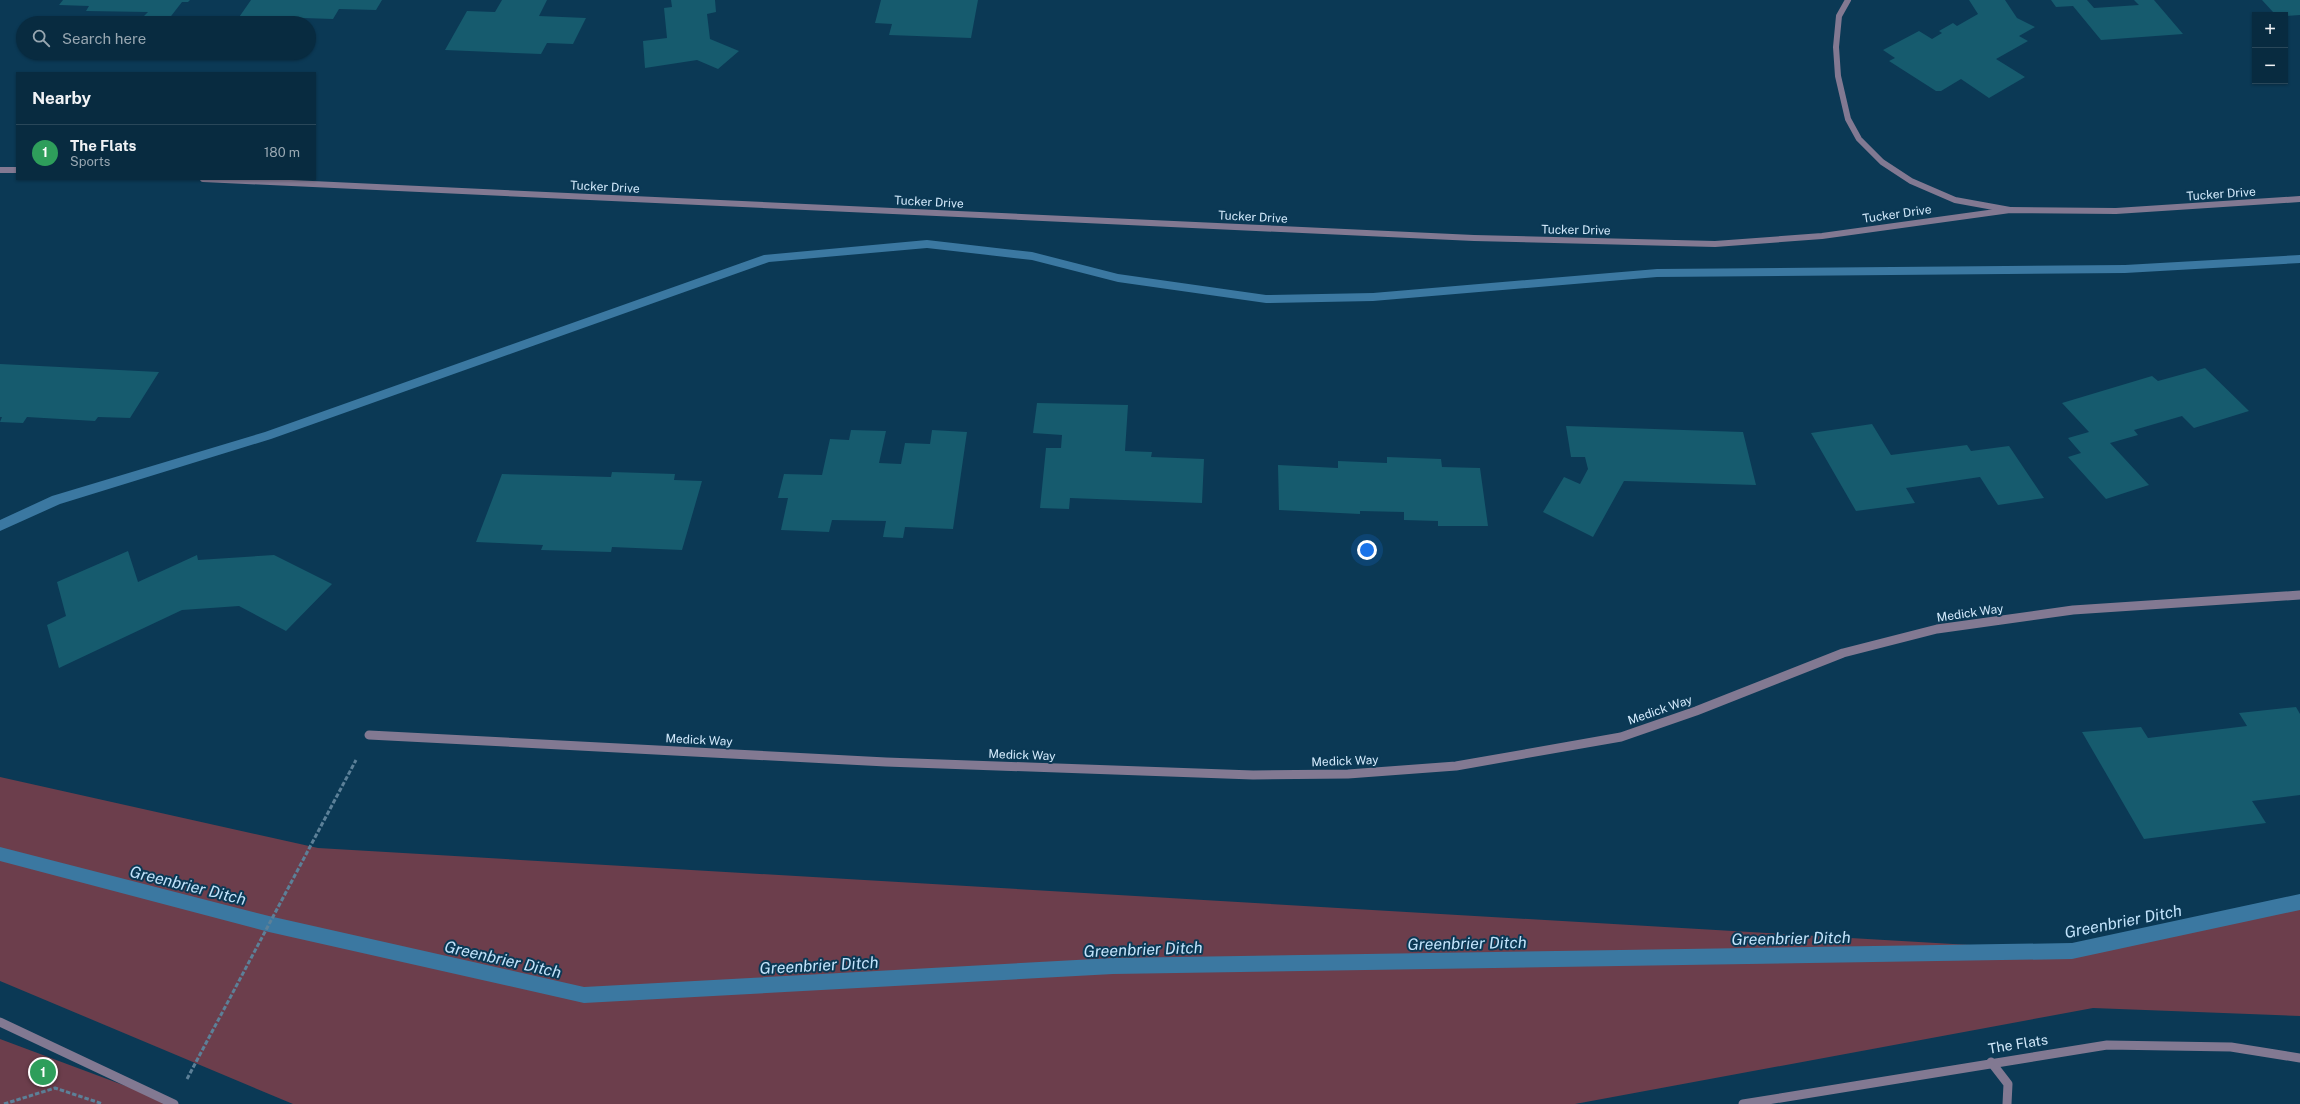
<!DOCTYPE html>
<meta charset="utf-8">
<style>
:root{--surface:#082b40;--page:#16374b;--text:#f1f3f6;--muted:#98a7b1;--line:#294759;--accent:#ea580c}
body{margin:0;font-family:"Public Sans",sans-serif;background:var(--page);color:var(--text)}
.controls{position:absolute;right:12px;top:12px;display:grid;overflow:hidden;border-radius:0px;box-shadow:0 1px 3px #0004}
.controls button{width:36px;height:36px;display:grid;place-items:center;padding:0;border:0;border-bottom:1px solid var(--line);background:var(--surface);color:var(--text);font:20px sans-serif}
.you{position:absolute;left:1367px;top:550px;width:14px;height:14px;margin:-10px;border:3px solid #fff;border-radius:50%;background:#1a73e8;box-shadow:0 0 0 6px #1a73e833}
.badge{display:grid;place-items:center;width:26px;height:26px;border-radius:50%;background:var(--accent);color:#fff;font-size:13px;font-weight:700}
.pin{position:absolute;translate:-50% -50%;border:2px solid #fff;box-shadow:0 1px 4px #0006}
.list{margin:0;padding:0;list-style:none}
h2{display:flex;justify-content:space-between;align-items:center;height:52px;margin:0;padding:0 16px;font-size:17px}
h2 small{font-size:13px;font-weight:400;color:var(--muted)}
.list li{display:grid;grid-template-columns:26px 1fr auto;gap:12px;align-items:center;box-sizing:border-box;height:56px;padding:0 16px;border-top:1px solid var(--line)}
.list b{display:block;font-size:15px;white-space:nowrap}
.list p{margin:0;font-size:13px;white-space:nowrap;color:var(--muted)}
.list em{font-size:13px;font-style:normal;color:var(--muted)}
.icon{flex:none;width:22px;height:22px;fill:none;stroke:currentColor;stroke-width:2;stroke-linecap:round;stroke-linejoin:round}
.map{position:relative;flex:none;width:2300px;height:1104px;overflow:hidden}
.search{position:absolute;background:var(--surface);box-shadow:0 1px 3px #0004;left:16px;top:16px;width:300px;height:44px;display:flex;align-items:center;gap:10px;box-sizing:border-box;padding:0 14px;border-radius:22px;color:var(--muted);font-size:15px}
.panel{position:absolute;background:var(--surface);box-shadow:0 1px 3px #0004;left:16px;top:72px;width:300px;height:108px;border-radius:0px}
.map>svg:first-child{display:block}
.green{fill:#6c3e4c}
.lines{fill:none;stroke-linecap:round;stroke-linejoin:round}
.stream{fill:#3b78a1;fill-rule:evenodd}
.building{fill:#165b6e}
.path{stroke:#5c8098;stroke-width:3;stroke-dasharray:4.5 2;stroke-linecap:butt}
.lane-far1{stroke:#827992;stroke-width:6}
.lane{stroke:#827992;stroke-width:9}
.street-far1{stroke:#827992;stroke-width:6}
.street{stroke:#827992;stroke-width:9}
.labels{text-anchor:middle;stroke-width:4;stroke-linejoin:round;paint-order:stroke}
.street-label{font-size:12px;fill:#d3eafc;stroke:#0b3955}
.near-street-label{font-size:14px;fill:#d3eafc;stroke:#0b3955}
.near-water-label{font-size:16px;font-style:italic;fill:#c2e3fb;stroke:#0b3955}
</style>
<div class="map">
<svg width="2300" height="1104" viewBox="0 0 2300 1104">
<rect width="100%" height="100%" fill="#0b3955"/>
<path class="green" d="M0,777l318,71 1754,103 228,-49v114l-207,-8 -518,96h-1282l-293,-123z
M0,1039l174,65h-174z"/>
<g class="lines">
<path class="stream" d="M927,240l105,12 86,22 148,21 107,-2 284,-24 468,-4 175,-10v8l-175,10 -468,4 -284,24 -107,2 -148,-21 -86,-22 -105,-12 -158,14 -498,177 -211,65 -60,27v-11l52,-24 213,-64 499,-177z
M0,847l269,69 315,71 529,-29 959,-15 228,-49v16l-228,49 -959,15 -529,29 -315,-71 -269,-71z"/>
</g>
<path class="building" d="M63,0h127l-2,2h-6l-14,18 6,1 -2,2h-35l11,-11 -62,-1 3,-5 -30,-1z
M251,0h131l-6,10 -37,-1 -6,10 -59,-2 -4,6h-35z
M502,0h45l-8,16 47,2 -13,26 -26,-1 -6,11 -96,-4 22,-39 28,1z
M671,0h44l1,12 -9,2 3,25 29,12 -21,18 -21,-9 -52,8 -2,-27 24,-3 -3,-30 8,-1z
M881,0h97l-7,38 -82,-3 3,-11 -17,-1z
M1969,0h36l12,18 18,9 -16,9 9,5 -32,18 29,18 -36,21 -28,-19 -20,12h-5l-47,-30 6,-3 -12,-8 36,-19 13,8 10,-6 -3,-2 14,-8 4,3 21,-12z
M2051,0h36l7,8 45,-3 -5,-5h20l29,34 -82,6 -28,-34 -17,1z
M2262,0h38v15l-14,1 -13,-4z
M0,364l159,8 -29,46 -32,-1 -3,4 -68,-4 -4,6 -23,-1 2,-5h-2z
M2205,368l44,43 -55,17 -12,-12 -48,14 4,5 -28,8 39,42 -43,14 -38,-42 13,-4 -13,-15 21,-6 -27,-29 90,-27 6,5z
M1037,403l91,2 -3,46 27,1 -1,5 53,2 -2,44 -132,-5 -1,11 -29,-1 6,-60h15l1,-13 -29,-2z
M1872,424l19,31 76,-10 4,6 38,-5 35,52 -46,7 -18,-28 -74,11 9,15 -59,8 -45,-78z
M1566,426l177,6 13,53 -132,-4 -31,56 -50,-25 21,-35 16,7 8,-15 -3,-12h-14z
M851,430l35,1 -7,32 22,1 4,-21 25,1 2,-14 35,2 -14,97 -48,-2 -2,11 -20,-1 3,-16 -54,-1 -3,12 -48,-2 7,-32h-10l6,-24 38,1 8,-36 19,1z
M1387,457l54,2 1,8 38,1 8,58h-50v-5l-34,-1v-8l-44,-1v3l-81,-4 -1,-45 60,3v-7l49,2z
M612,472l63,2 -1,6 28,1 -20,69 -70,-3 -1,5 -70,-2 2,-5 -67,-3 26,-68 109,3z
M128,551l10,31 59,-27 1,5 76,-5 58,29 -46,47 -47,-25 -57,4 -123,58 -12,-43 19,-9 -9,-34z
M2296,707l4,7v81l-48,6 14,22 -122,16 -62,-107 59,-5 7,11 99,-12 -8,-13z"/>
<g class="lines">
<path class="path" d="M187,1079l169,-319
M4,1104l51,-16 48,16"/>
<path class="lane-far1" d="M1848,0l-9,16 -3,31 2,29 10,43 11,20 23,23 29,19 44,19 55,10"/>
<path class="lane" d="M0,1022l174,82
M1991,1062l17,22 -1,20
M1743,1104l364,-59 124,2 69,11"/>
<path class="street-far1" d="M0,170h17
M203,179l1271,59 241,6 107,-8 188,-26 106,1 184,-12"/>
<path class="street" d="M369,735l517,27 367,13 95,-1 108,-8 165,-29 75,-26 147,-58 94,-24 136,-19 227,-15"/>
</g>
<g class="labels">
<g class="street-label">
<text transform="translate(605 187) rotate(3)" y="4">Tucker Drive</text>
<text transform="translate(2221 194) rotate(-4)" y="4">Tucker Drive</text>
<text transform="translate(929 202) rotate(3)" y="4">Tucker Drive</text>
<text transform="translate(1897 214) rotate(-8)" y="4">Tucker Drive</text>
<text transform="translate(1253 217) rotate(3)" y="4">Tucker Drive</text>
<text transform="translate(1576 230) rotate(1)" y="4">Tucker Drive</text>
<text transform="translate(1970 613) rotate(-8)" y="4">Medick Way</text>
<text transform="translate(1660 710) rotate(-19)" y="4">Medick Way</text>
<text transform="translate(699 740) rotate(3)" y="4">Medick Way</text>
<text transform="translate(1022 755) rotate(2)" y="4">Medick Way</text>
<text transform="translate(1345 761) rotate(-2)" y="4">Medick Way</text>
</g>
<g class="near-street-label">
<text transform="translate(2018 1044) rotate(-9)" y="5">The Flats</text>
</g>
<g class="near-water-label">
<text transform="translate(188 885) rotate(14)" y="6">Greenbrier Ditch</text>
<text transform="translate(2123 921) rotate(-11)" y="6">Greenbrier Ditch</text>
<text transform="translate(1791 938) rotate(-1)" y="6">Greenbrier Ditch</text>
<text transform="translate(1467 943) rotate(-1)" y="6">Greenbrier Ditch</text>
<text transform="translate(1143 949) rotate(-2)" y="6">Greenbrier Ditch</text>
<text transform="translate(503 959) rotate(13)" y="6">Greenbrier Ditch</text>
<text transform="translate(819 965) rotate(-3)" y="6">Greenbrier Ditch</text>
</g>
</g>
</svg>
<div class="controls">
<button>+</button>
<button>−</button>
</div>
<div class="you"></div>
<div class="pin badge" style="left:43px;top:1072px;background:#2e9e5b">1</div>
<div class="search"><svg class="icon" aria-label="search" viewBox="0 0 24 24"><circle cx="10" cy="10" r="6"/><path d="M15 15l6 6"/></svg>Search here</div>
<section class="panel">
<h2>Nearby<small></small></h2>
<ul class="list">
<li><span class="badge" style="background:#2e9e5b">1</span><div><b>The Flats</b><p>Sports</p></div><em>180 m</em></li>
</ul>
</section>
</div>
